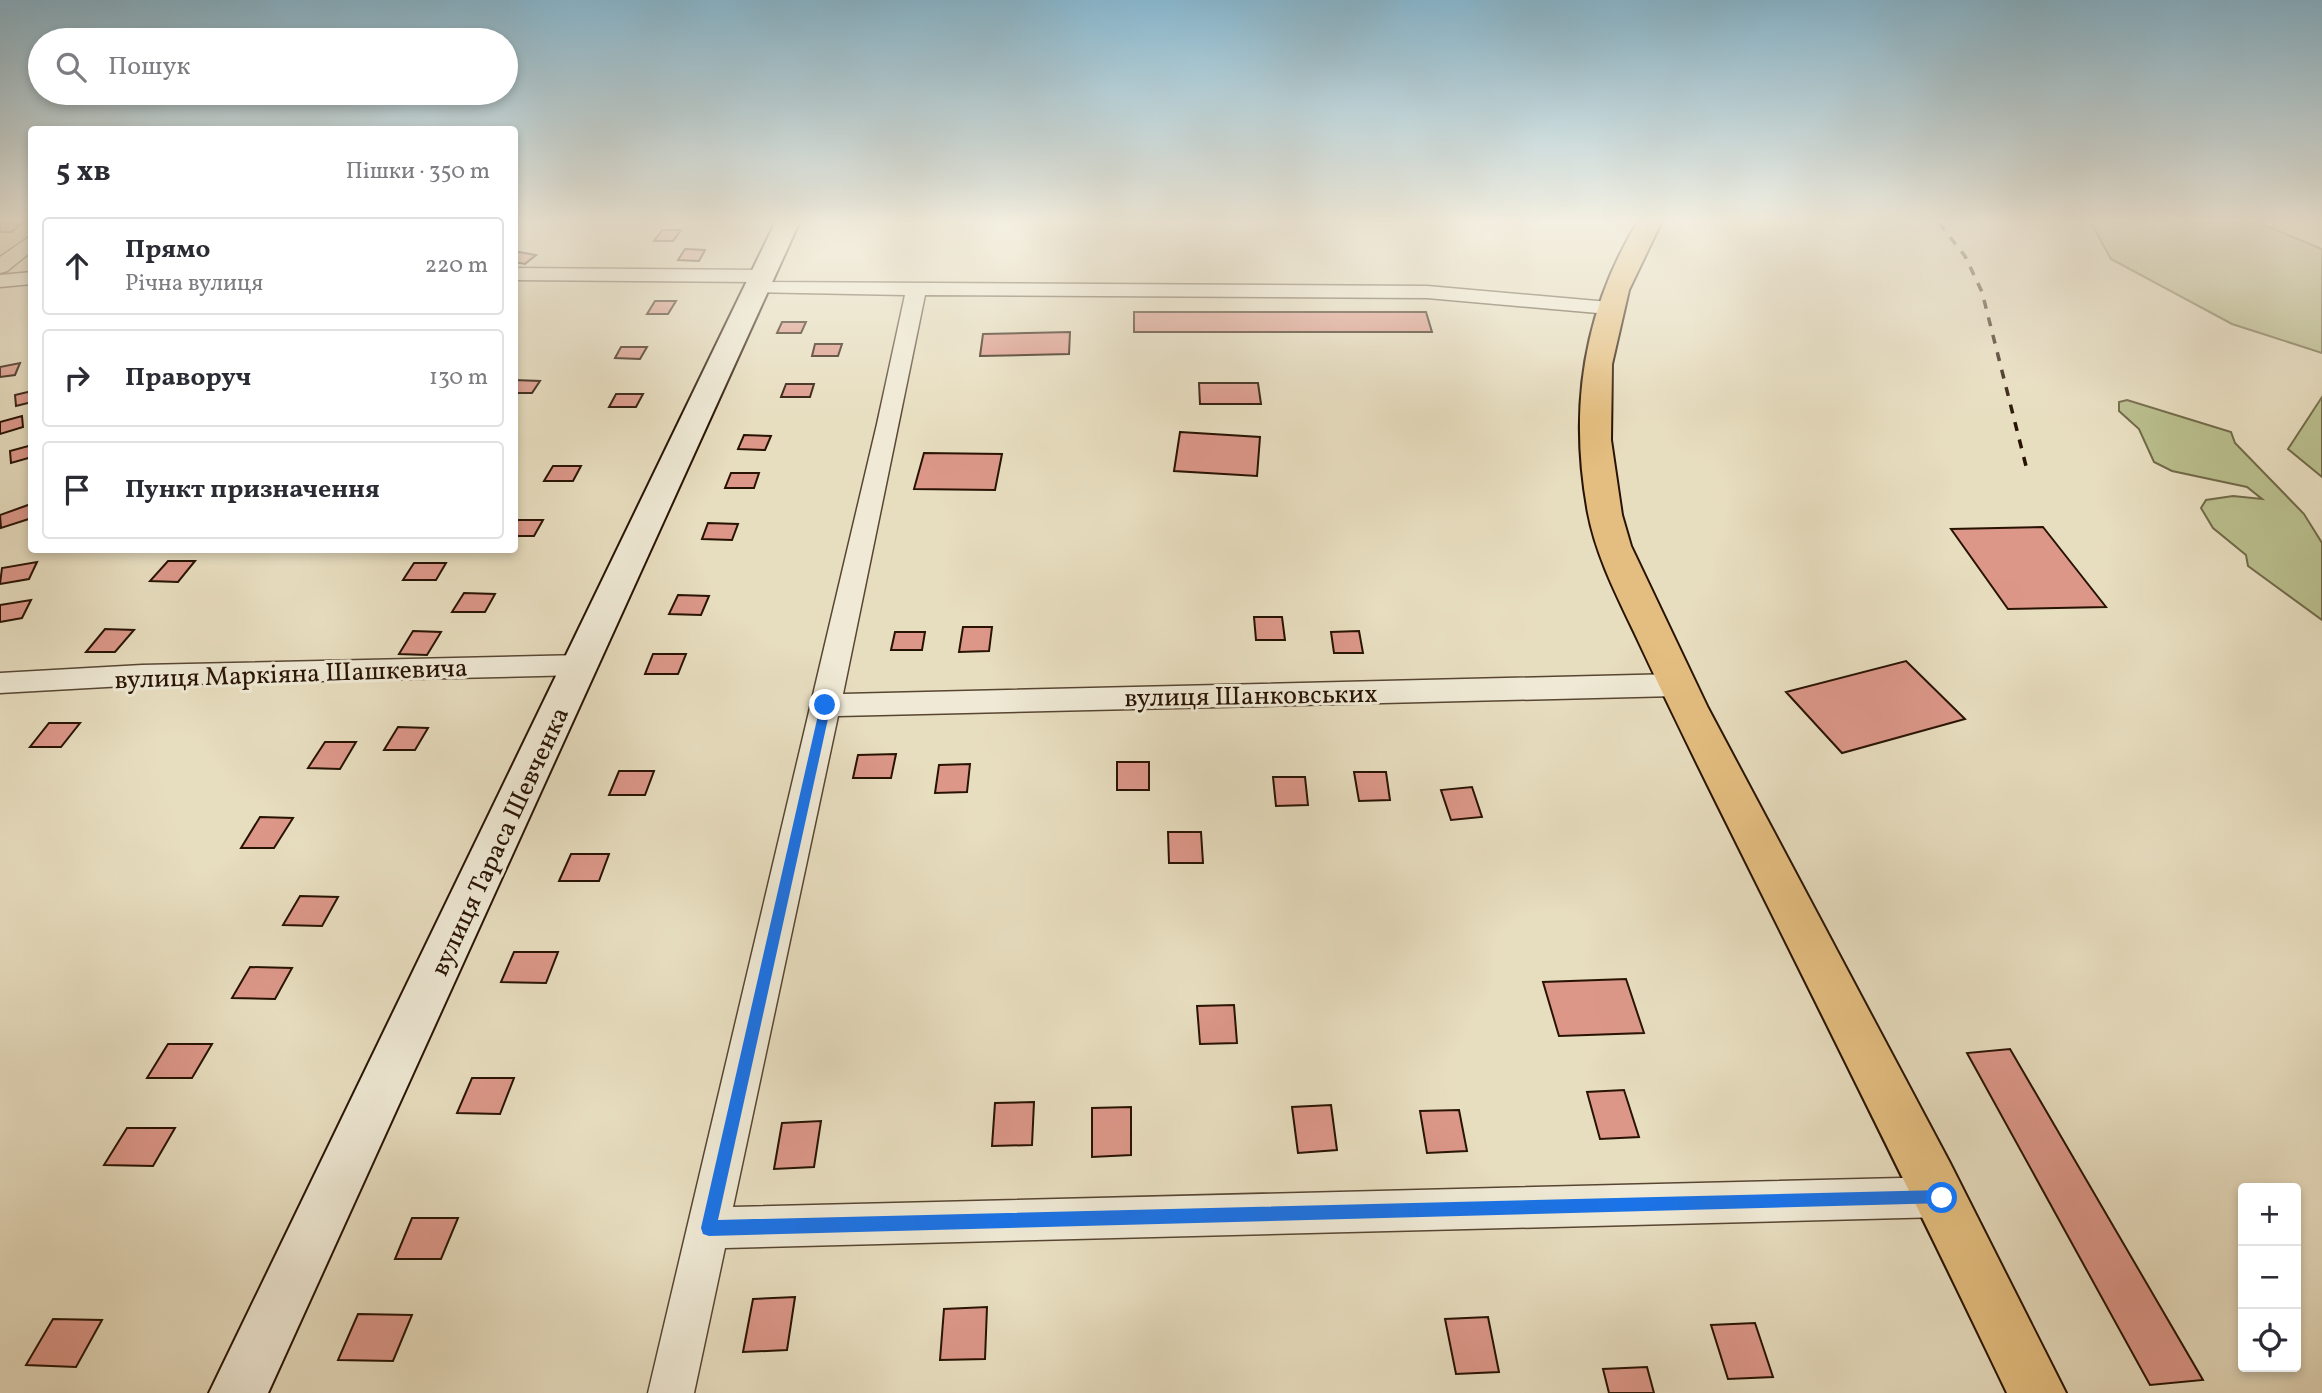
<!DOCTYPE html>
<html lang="uk">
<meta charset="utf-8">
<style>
:root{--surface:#fff;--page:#f2f2f3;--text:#2b2b33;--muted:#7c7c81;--line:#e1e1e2}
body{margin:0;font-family:Vollkorn,serif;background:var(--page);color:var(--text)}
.controls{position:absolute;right:21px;bottom:21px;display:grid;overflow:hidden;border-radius:7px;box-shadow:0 4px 10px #0003}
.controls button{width:63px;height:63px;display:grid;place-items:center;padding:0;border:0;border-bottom:2px solid var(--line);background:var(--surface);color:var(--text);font:35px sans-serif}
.stop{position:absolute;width:21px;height:21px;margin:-16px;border:5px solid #1a73e8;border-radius:50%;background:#fff}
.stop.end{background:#1a73e8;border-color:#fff;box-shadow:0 2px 7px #0008}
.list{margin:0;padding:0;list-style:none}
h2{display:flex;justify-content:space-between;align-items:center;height:91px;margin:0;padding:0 28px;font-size:30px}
h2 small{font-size:23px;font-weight:400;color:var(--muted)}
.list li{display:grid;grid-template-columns:46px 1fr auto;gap:21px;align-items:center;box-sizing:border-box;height:98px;margin:0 14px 14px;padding:0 14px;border:2px solid var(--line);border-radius:7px}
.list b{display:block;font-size:26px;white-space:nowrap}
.list p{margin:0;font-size:23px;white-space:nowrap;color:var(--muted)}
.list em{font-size:23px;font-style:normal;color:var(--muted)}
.icon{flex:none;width:38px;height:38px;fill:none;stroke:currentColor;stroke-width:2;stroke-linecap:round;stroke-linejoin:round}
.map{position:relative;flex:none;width:2322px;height:1393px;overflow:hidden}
.search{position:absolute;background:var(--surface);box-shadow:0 4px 10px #0003;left:28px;top:28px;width:490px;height:77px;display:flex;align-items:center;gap:18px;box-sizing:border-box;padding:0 24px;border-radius:38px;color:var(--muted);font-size:26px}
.panel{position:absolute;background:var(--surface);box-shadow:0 4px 10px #0003;left:28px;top:126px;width:490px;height:427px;border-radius:7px}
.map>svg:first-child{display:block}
.green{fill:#babf8e;stroke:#716948;stroke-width:2}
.building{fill:#dc9789;stroke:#281303;stroke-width:2}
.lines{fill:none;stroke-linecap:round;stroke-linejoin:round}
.street-casing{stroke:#584632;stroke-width:3}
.secondary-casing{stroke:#281303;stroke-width:4}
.highway-casing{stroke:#281303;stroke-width:4}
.street{fill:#efe9d5;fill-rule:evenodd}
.secondary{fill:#efe9d5;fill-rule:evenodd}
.highway{fill:#e4be80;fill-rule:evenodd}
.rail{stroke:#281303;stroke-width:3.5;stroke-dasharray:9 9;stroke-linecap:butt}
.route{fill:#1a73e8}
.labels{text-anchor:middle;stroke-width:6;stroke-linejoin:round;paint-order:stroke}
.street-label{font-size:26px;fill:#281303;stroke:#efe9d5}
</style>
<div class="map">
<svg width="2322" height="1393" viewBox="0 0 2322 1393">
<rect width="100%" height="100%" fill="#e7ddbf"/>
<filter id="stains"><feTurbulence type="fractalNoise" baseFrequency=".00286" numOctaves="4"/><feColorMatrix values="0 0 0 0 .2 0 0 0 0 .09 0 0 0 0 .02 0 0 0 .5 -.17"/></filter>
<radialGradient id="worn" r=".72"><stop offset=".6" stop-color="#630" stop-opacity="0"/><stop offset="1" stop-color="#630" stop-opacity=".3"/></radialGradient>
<path class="green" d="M2091,223h168l63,26v104l-90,-29 -121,-65z
M2322,397v80l-34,-28z
M2127,400l104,32 4,11 69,71 18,29v77l-74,-54 -2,-11 -33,-27 -12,-20 5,-8 27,-4 29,3 -15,-12 -75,-16 -18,-9 -15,-33 -20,-18v-9z"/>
<path class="building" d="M22,223l-10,9h-12v-8z
M662,230h19l-8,11h-19z
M685,249l20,1 -6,11 -21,-1z
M519,252l17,3 -11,9 -11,-2v-7z
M655,301h21l-8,13h-21z
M1134,312h292l6,20h-298z
M782,322h24l-5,11h-24z
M1070,332l-1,22 -89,2 3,-22z
M815,344h27l-4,12h-26z
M621,347h26l-7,12 -25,-1z
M20,363l-5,12 -15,2v-10z
M514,380l26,1 -8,12h-18z
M1199,383h59l3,21h-61z
M786,384h28l-4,13h-29z
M32,391v11l-16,4 -1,-11z
M616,394h27l-7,13h-27z
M22,416l1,11 -23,7v-12z
M1180,432l80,5 -3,39 -83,-5z
M744,435l27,1 -6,14 -27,-1z
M32,445v12l-21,6 -1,-12z
M924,453l78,1 -7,36 -81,-1z
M553,466h28l-8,15h-29z
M731,473h28l-5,15h-29z
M31,504l1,14 -31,10 -1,-13z
M514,520h29l-9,16h-20z
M708,523l30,1 -6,16 -30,-1z
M2043,527l63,80 -98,2 -57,-80z
M168,561h27l-17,21 -28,-1z
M37,562l-8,17 -29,5 2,-16z
M414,563h32l-10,17h-33z
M464,593l31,1 -10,18h-33z
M678,595l31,1 -8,19 -32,-1z
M31,600l-9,18 -22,4v-17z
M1254,617h28l3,23h-29z
M963,627h29l-3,24 -30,1z
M105,629l29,1 -19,22h-29z
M413,631l28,1 -14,23 -28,-1z
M1359,631l4,22h-29l-3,-21z
M895,632h30l-3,18h-31z
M653,654h33l-8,20h-33z
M1906,661l59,58 -123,34 -56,-61z
M49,723h31l-19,24h-31z
M398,727l30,1 -13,22h-31z
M325,742h31l-16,27 -32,-1z
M896,754l-5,24h-38l5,-23z
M1117,762h32v28h-32z
M970,764l-3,28 -32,1 4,-28z
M619,771h35l-9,24h-36z
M1354,772h32l4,28 -31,1z
M1273,777h32l3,28 -32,1z
M1472,787l10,30 -31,3 -10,-30z
M260,817l33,1 -19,30h-33z
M1168,832h33l2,31h-34z
M571,854h38l-10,27h-40z
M300,896l38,1 -16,29 -39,-1z
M514,952h44l-12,31 -45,-1z
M250,967l42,1 -17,31 -43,-1z
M1626,979l18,54 -85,3 -16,-54z
M1234,1005l3,38 -37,1 -3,-38z
M168,1044h44l-20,34h-45z
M2010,1049l193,331 -53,5 -183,-332z
M472,1078h42l-14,36 -43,-1z
M1624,1090l15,47 -39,2 -13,-47z
M1034,1102l-2,43 -40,1 3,-43z
M1331,1105l6,45 -39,3 -6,-46z
M1131,1107v48l-39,2v-49z
M1459,1110l8,41 -40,2 -7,-42z
M821,1121l-7,46 -40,2 8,-46z
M127,1128h48l-22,38 -49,-1z
M412,1218h46l-17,41h-46z
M795,1297l-8,53 -44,2 10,-53z
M987,1307l-2,52 -45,1 4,-51z
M358,1314l54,1 -19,46 -55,-1z
M1488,1317l11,55 -43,2 -11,-55z
M53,1319l49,1 -26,47 -50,-2z
M1755,1323l18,54 -45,2 -17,-54z
M1647,1367l7,26h-45l-6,-24z"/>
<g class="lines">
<defs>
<path id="street" d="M32,235v16l-25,20 -7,2v-16z
M514,268l249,2 10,6 -9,6 663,4 182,16 11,6 -11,6 -182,-16 -502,-3 -82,399 833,-20 10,4 5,7 -5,7 -10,4 -838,20 -105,491 1209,-30 14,6 6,14 -6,14 -14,6 -1217,31 -31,145h-46l229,-969 28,-129 -154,-3 -3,-4 9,-6 -243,-2z
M32,272v12l-32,3v-12z
M582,655l10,3 5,7 -5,7 -10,3 -440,10 -142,8v-20l142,-8z"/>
<path id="secondary" d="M775,223h24l-531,1170h-59z"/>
<path id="highway" d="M1637,223h24l-32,67 -17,74 -1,76 11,75 9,31 77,162 242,455 116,230h-59c-94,-197 -192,-392 -289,-587 -29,-58 -57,-116 -84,-174 -18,-38 -38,-77 -46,-119 -19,-102 -5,-201 49,-290z"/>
</defs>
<use href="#street" class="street-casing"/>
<use href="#secondary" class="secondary-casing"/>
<use href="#highway" class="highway-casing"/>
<use href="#street" class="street"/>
<use href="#secondary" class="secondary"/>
<use href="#highway" class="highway"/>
<path class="rail" d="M1939,223l26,33 17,36 44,174"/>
</g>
<linearGradient id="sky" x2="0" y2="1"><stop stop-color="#88b8d0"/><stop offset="0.53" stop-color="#f4f0e2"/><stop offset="1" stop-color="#f4f0e2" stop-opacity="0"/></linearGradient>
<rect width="2322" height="418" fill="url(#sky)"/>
<path class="route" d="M821,702l10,3 -113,515 1224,-30 8,8 -3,5 -1238,33 -6,-2 -2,-6z"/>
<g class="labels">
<g class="street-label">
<text transform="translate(291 673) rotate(-2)" y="9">вулиця Маркіяна Шашкевича</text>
<text transform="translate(1251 695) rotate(-1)" y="9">вулиця Шанковських</text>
<text transform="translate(499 841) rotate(-65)" y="9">вулиця Тараса Шевченка</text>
</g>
</g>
<rect width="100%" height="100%" filter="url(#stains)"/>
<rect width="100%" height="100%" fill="url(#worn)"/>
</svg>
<div class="controls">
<button>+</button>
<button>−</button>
<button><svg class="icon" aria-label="locate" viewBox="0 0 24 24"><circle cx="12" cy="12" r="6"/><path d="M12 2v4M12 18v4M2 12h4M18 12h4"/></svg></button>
</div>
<div class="stop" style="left:1942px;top:1198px"></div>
<div class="stop end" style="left:825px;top:705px"></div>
<div class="search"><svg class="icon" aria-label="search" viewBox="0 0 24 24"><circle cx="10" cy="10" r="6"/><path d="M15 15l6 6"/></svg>Пошук</div>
<section class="panel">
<h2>5 хв<small>Пішки · 350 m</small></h2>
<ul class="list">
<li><svg class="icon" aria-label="ahead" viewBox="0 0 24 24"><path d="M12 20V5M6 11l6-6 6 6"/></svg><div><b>Прямо</b><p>Річна вулиця</p></div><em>220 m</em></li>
<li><svg class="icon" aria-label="right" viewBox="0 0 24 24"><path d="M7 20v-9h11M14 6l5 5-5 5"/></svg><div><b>Праворуч</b></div><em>130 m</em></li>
<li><svg class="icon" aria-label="arrive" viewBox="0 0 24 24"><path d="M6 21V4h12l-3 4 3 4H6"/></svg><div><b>Пункт призначення</b></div></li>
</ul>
</section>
</div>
